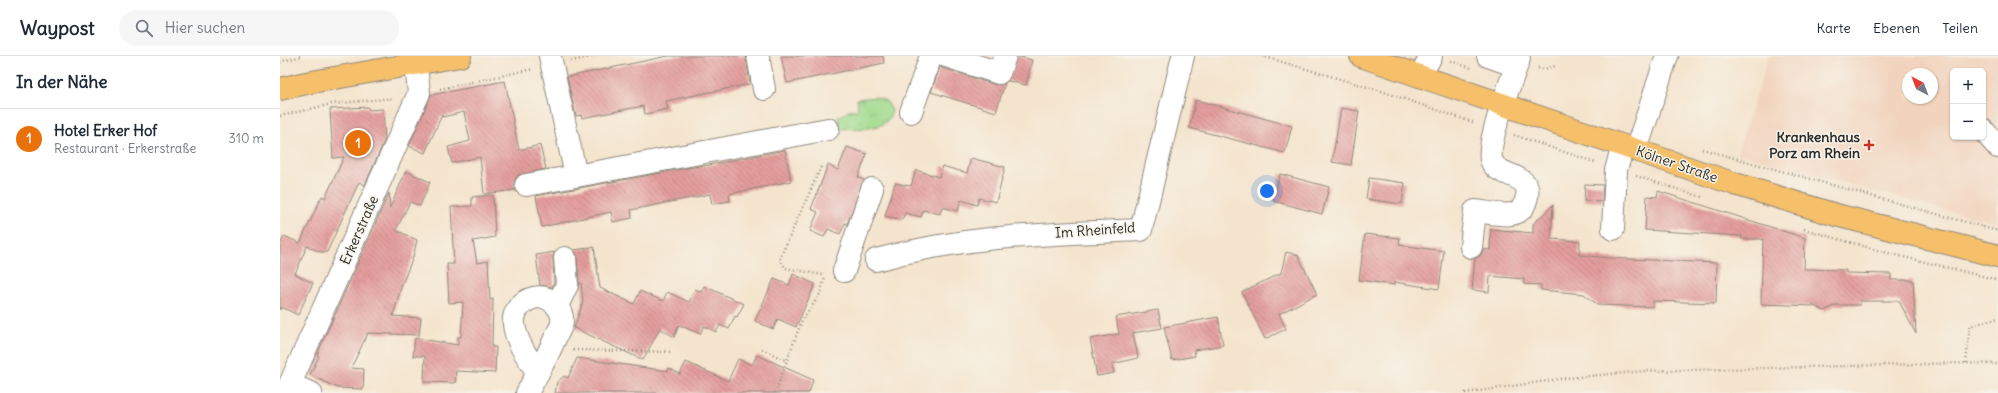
<!DOCTYPE html>
<html lang="de">
<meta charset="utf-8">
<style>
:root{--surface:#fff;--page:#f6f6f7;--text:#1f2937;--muted:#747a83;--line:#e0e1e3;--accent:#c8321e}
body{margin:0;font-family:Delius,sans-serif;background:var(--page);color:var(--text)}
.controls{position:absolute;right:12px;top:12px;display:grid;overflow:hidden;border-radius:6px;box-shadow:0 1px 3px #0004}
.controls button{width:36px;height:36px;display:grid;place-items:center;padding:0;border:0;border-bottom:1px solid var(--line);background:var(--surface);color:var(--text);font:20px sans-serif}
.compass{position:absolute;left:1622px;top:12px;width:36px;height:36px;border-radius:50%;background:var(--surface);box-shadow:0 1px 3px #0004;rotate:318deg}
.you{position:absolute;left:987px;top:135px;width:14px;height:14px;margin:-10px;border:3px solid #fff;border-radius:50%;background:#1a73e8;box-shadow:0 0 0 6px #1a73e833}
.badge{display:grid;place-items:center;width:26px;height:26px;border-radius:50%;background:var(--accent);color:#fff;font-size:13px;font-weight:700}
.pin{position:absolute;translate:-50% -50%;border:2px solid #fff;box-shadow:0 1px 4px #0006}
.list{margin:0;padding:0;list-style:none}
h2{display:flex;justify-content:space-between;align-items:center;height:52px;margin:0;padding:0 16px;font-size:17px}
h2 small{font-size:13px;font-weight:400;color:var(--muted)}
.list li{display:grid;grid-template-columns:26px 1fr auto;gap:12px;align-items:center;box-sizing:border-box;height:60px;padding:0 16px;border-top:1px solid var(--line)}
.list b{display:block;font-size:15px;white-space:nowrap}
.list p{margin:0;font-size:13px;white-space:nowrap;color:var(--muted)}
.list em{font-size:13px;font-style:normal;color:var(--muted)}
.icon{flex:none;width:22px;height:22px;fill:none;stroke:currentColor;stroke-width:2;stroke-linecap:round;stroke-linejoin:round}
.map{position:relative;flex:none;width:1718px;height:337px;overflow:hidden}
header{display:flex;align-items:center;gap:24px;box-sizing:border-box;height:56px;padding:0 20px;background:var(--surface);border-bottom:1px solid var(--line)}
header strong{font-size:19px}
nav{display:flex;gap:22px;margin-inline-start:auto;font-size:14px}
.search{width:280px;height:36px;background:var(--page);display:flex;align-items:center;gap:10px;box-sizing:border-box;padding:0 14px;border-radius:22px;color:var(--muted);font-size:15px}
main{display:flex}
aside{flex:1;background:var(--surface)}
.map>svg:first-child{display:block}
.built{fill:#f2d4be;fill-rule:evenodd}
.grass{fill:url(#grass-tufts);stroke:#66835c}
.building{fill:url(#building-back-hatch)}
.lines{fill:none;stroke-linecap:round;stroke-linejoin:round}
.minor-casing{stroke:#90887c;stroke-width:24}
.major-casing{stroke:#90887c;stroke-width:24}
.path{stroke:#90887c;stroke-width:2.5;stroke-dasharray:1 3;stroke-linecap:butt}
.minor{stroke:#fff;stroke-width:22}
.major{stroke:#f6c06b;stroke-width:22}
.poi-dot{fill:#c8321e;stroke:#f7f3e8;stroke-width:1.5}
.labels{text-anchor:middle;stroke-width:3;stroke-linejoin:round;paint-order:stroke}
.poi-label{font-size:14px;font-weight:bold;fill:#2b2b2b;stroke:#f7f3e8;text-anchor:end}
.street-label{font-size:14px;fill:#2b2b2b;stroke:#f7f3e8}
</style>
<header>
<strong>Waypost</strong>
<div class="search"><svg class="icon" aria-label="search" viewBox="0 0 24 24"><circle cx="10" cy="10" r="6"/><path d="M15 15l6 6"/></svg>Hier suchen</div>
<nav><a>Karte</a><a>Ebenen</a><a>Teilen</a></nav>
</header>
<main>
<aside>
<h2>In der Nähe<small></small></h2>
<ul class="list">
<li><span class="badge" style="background:#e8710a">1</span><div><b>Hotel Erker Hof</b><p>Restaurant · Erkerstraße</p></div><em>310 m</em></li>
</ul>
</aside>
<div class="map">
<svg width="1718" height="337" viewBox="0 0 1718 337">
<defs>
<pattern id="grass-tufts" width="24" height="20" patternUnits="userSpaceOnUse"><rect width="24" height="20" fill="#a0db8e"/><path d="M3 7l-1-3M5 7V3M7 7l1-3M15 17l-1-3M17 17v-4M19 17l1-3" fill="none" stroke="#8abc7b"/></pattern>
<pattern id="building-back-hatch" width="6" height="6" patternUnits="userSpaceOnUse"><rect width="6" height="6" fill="#e49e9d"/><path d="M-1 5l2 2M0 0l6 6M5-1l2 2" fill="none" stroke="#b98180"/></pattern>
</defs>
<rect width="100%" height="100%" fill="#f7f3e8"/>
<filter id="ink" filterUnits="userSpaceOnUse"><feTurbulence type="fractalNoise" baseFrequency=".025" numOctaves="2"/><feDisplacementMap in="SourceGraphic" scale="8" xChannelSelector="R" yChannelSelector="G"/><feConvolveMatrix kernelMatrix="1 2 1 2 8 2 1 2 1" color-interpolation-filters="sRGB"/></filter>
<filter id="wash" filterUnits="userSpaceOnUse"><feTurbulence type="fractalNoise" baseFrequency=".012" numOctaves="4" result="noise"/><feDisplacementMap in="SourceGraphic" scale="16" xChannelSelector="R" yChannelSelector="G"/><feGaussianBlur stdDeviation="0.9" result="paint"/><feColorMatrix in="noise" values="0 0 0 0 0 0 0 0 0 0 0 0 0 0 0 0 0 1.4 0 .05"/><feComposite in="paint" operator="in"/></filter>
<g filter="url(#wash)">
<rect width="100%" height="100%" fill="#f4e4cd"/>
<path class="built" d="M1489,0h229v167l-89,-22 -172,-48zM1673,15h30v66h-30zM1628,18h24v24h-24z"/>
<path class="grass" d="M596,41l10,4 6,9c-4,24 -36,17 -52,19l-2,-13 5,-1 5,-5h8l2,-2 -1,-9z"/>
<g id="blocks">
<path class="building" d="M388,0h78l4,28 -84,17 2,8 -23,5 -2,-8 -61,12 -1,-3 -5,1 -9,-39z
M501,0h102l1,7 -97,20z
M737,0l15,4 -6,25 -18,-4z
M660,11l55,18 10,-2 -9,29 -65,-20z
M225,25l14,69 21,-5 6,24 -28,6 -4,6 1,9 -31,4 -4,-37 -28,6 -4,-16 22,-6 -6,-29 -22,5v-2l-17,38 -16,-7 22,-51z
M916,44l96,26 -7,27 -96,-25z
M88,51l1,3 14,-1 2,30 -20,46 -6,-3 -32,70h-6l-14,-6 -12,28 18,9 -15,32 -17,-8 -1,3v-65l4,-9 16,7 22,-47 3,2 19,-41 -11,1 -3,-49z
M1061,52l18,3 -8,54 -19,-3z
M567,91l20,7 -9,23 6,3 -17,44 -2,-1 -5,11 -12,-5 -4,8 -14,-6 8,-19 -7,-3 17,-44 10,5z
M505,94l6,31 -62,13 1,7 -18,3 -2,-10 -79,16 1,8 -19,4 -2,-10 -69,15 -6,-31 168,-31v1z
M691,102l34,9 -9,35 -17,-4 -2,7 -16,-5 -3,11 -16,-4 -2,7 -17,-4 -2,7 -16,-4 -3,7 -17,-4 10,-33 16,3 5,-16 23,7 3,-11 25,7z
M126,115l24,11 -10,24 -10,-4 -14,28 21,10 -4,17 -12,30 -8,29 28,2 -2,17 -51,-2 -17,35 13,1 -1,20 -25,-1 -28,-13 9,-19 -2,-1 72,-162 1,15z
M1000,118l49,13 -7,27 -49,-13z
M1089,122l36,5 -3,21 -36,-5z
M1305,128l18,1 -1,17 -18,-1z
M1378,135l147,47 -1,31 42,1v3l45,1v6h22l3,54 -17,-33h-39v4h-24l-12,6 -10,-5 -53,-2 2,-65h-22l1,-3 -97,-6 2,-34 10,1z
M213,139l2,42 -22,4 4,22 11,-2 2,39 3,-1 -1,48h4l-1,26 -39,-2 -1,12 -31,-1 1,-26h-12l2,-18 43,7v-8h3l2,-35 -14,1 -2,-39h7l-3,-57 21,-1v-9z
M1273,149l-2,34 29,2 -1,14 30,3 108,5 -1,40 -63,-2v6l-55,-2 -14,-11 -43,-4v-5l-17,-1v-5l-34,-3 -1,16 -17,-2 3,-31 6,-4 2,-6 7,1 1,-21 42,4v-9z
M1085,178l35,4 -1,7 45,6 -5,38 -45,-7v3l-35,-5z
M314,191l6,41 34,16 6,-13 23,10 4,-9 22,10 6,-13 6,3 3,-6 40,18 -7,13 -2,-1 -6,13 -9,-4 -4,7 -12,-6 -4,8 -21,-9 -5,12 -14,-9 -17,32 -69,-32 9,-26 -2,-19h-2l-2,-26 -3,-7z
M274,196l-1,7 1,24 -2,4 -12,-2 -4,-30z
M1006,196l12,3 19,39 -38,20 7,15 -21,10 -23,-47 39,-19z
M513,218l22,10 -19,43 -18,-8 -5,10 -18,-8 19,-42 15,6z
M878,254l4,18 -29,5 5,25 -26,6 2,9 -17,3 -7,-37 29,-5 -3,-17z
M938,261l5,28 -29,5 1,6 -23,4 -8,-33z
M477,299l56,25 -4,13h-254l2,-11 7,-6 4,2 9,-20 91,13 1,-3 11,6 6,-12 42,19 10,-22 14,6z"/>
</g>
</g>
<g filter="url(#ink)">
<use href="#blocks" fill-opacity="0" stroke="#90887c" stroke-width="1"/>
<g class="lines">
<defs>
<path id="minor" d="M270,0l26,120 252,-47
M478,0l6,33
M666,0l53,17 6,-17
M1208,0l28,10
M1140,20l11,-20
M631,56l20,-56
M1703,74l15,17
M1356,94l31,-94
M246,129l50,-9
M1333,173l3,-59 7,-24
M1191,191l4,-36c15,1 44,11 50,-8 13,-33 -30,-23 -34,-44 -4,-20 21,-79 28,-100
M596,204c89,-25 173,-26 265,-30l42,-174
M564,215l28,-82
M277,250l10,-21 -2,-27
M10,329l21,8
M6,337l133,-300 -3,-28
M247,337c10,-19 21,-37 29,-57 2,-4 6,-10 6,-14 1,-6 -2,-12 -6,-17 -15,-18 -45,-2 -42,19 2,18 14,34 24,49"/>
<path id="major" d="M1081,0l374,128 101,31 162,41
M0,33l26,-6 154,-27"/>
</defs>
<use href="#minor" class="minor-casing"/>
<use href="#major" class="major-casing"/>
<path class="path" d="M982,0l119,35 94,32
M291,5l24,-5
M1171,5l20,7
M0,6l21,-6
M1258,12l5,1 13,-3
M160,33l93,-20
M0,60l51,-12 63,-6
M1234,79l83,28
M1422,93l296,82
M541,111l-41,91 5,10 38,7
M1356,120l66,21
M1524,173l80,23 114,28
M482,293l25,12
M293,294l100,2
M1686,307l4,-37 28,-8
M495,337l27,-73 17,-24 6,-18
M1185,337l102,-15 79,-7 320,-8 32,1"/>
<use href="#minor" class="minor"/>
<use href="#major" class="major"/>
</g>
</g>
<path class="poi-dot" d="M1587 83h4v4h4v4h-4v4h-4v-4h-4v-4h4z"/>
<g class="labels">
<g class="poi-label">
<text x="1580" y="86">Krankenhaus<tspan x="1580" dy="16">Porz am Rhein</tspan></text>
</g>
<g class="street-label">
<text transform="translate(1397 108) rotate(19)" y="5">Kölner Straße</text>
<text transform="translate(79 174) rotate(-66)" y="5">Erkerstraße</text>
<text transform="translate(815 174) rotate(-4)" y="5">Im Rheinfeld</text>
</g>
</g>
</svg>
<div class="controls">
<button>+</button>
<button>−</button>
</div>
<svg class="compass" viewBox="-18 -18 36 36"><path d="M0-13l5 13h-10z" fill="#e53935"/><path d="M0 13l5-13h-10z" fill="#747a83"/></svg>
<div class="you"></div>
<div class="pin badge" style="left:78px;top:87px;background:#e8710a">1</div>
</div>
</main>
